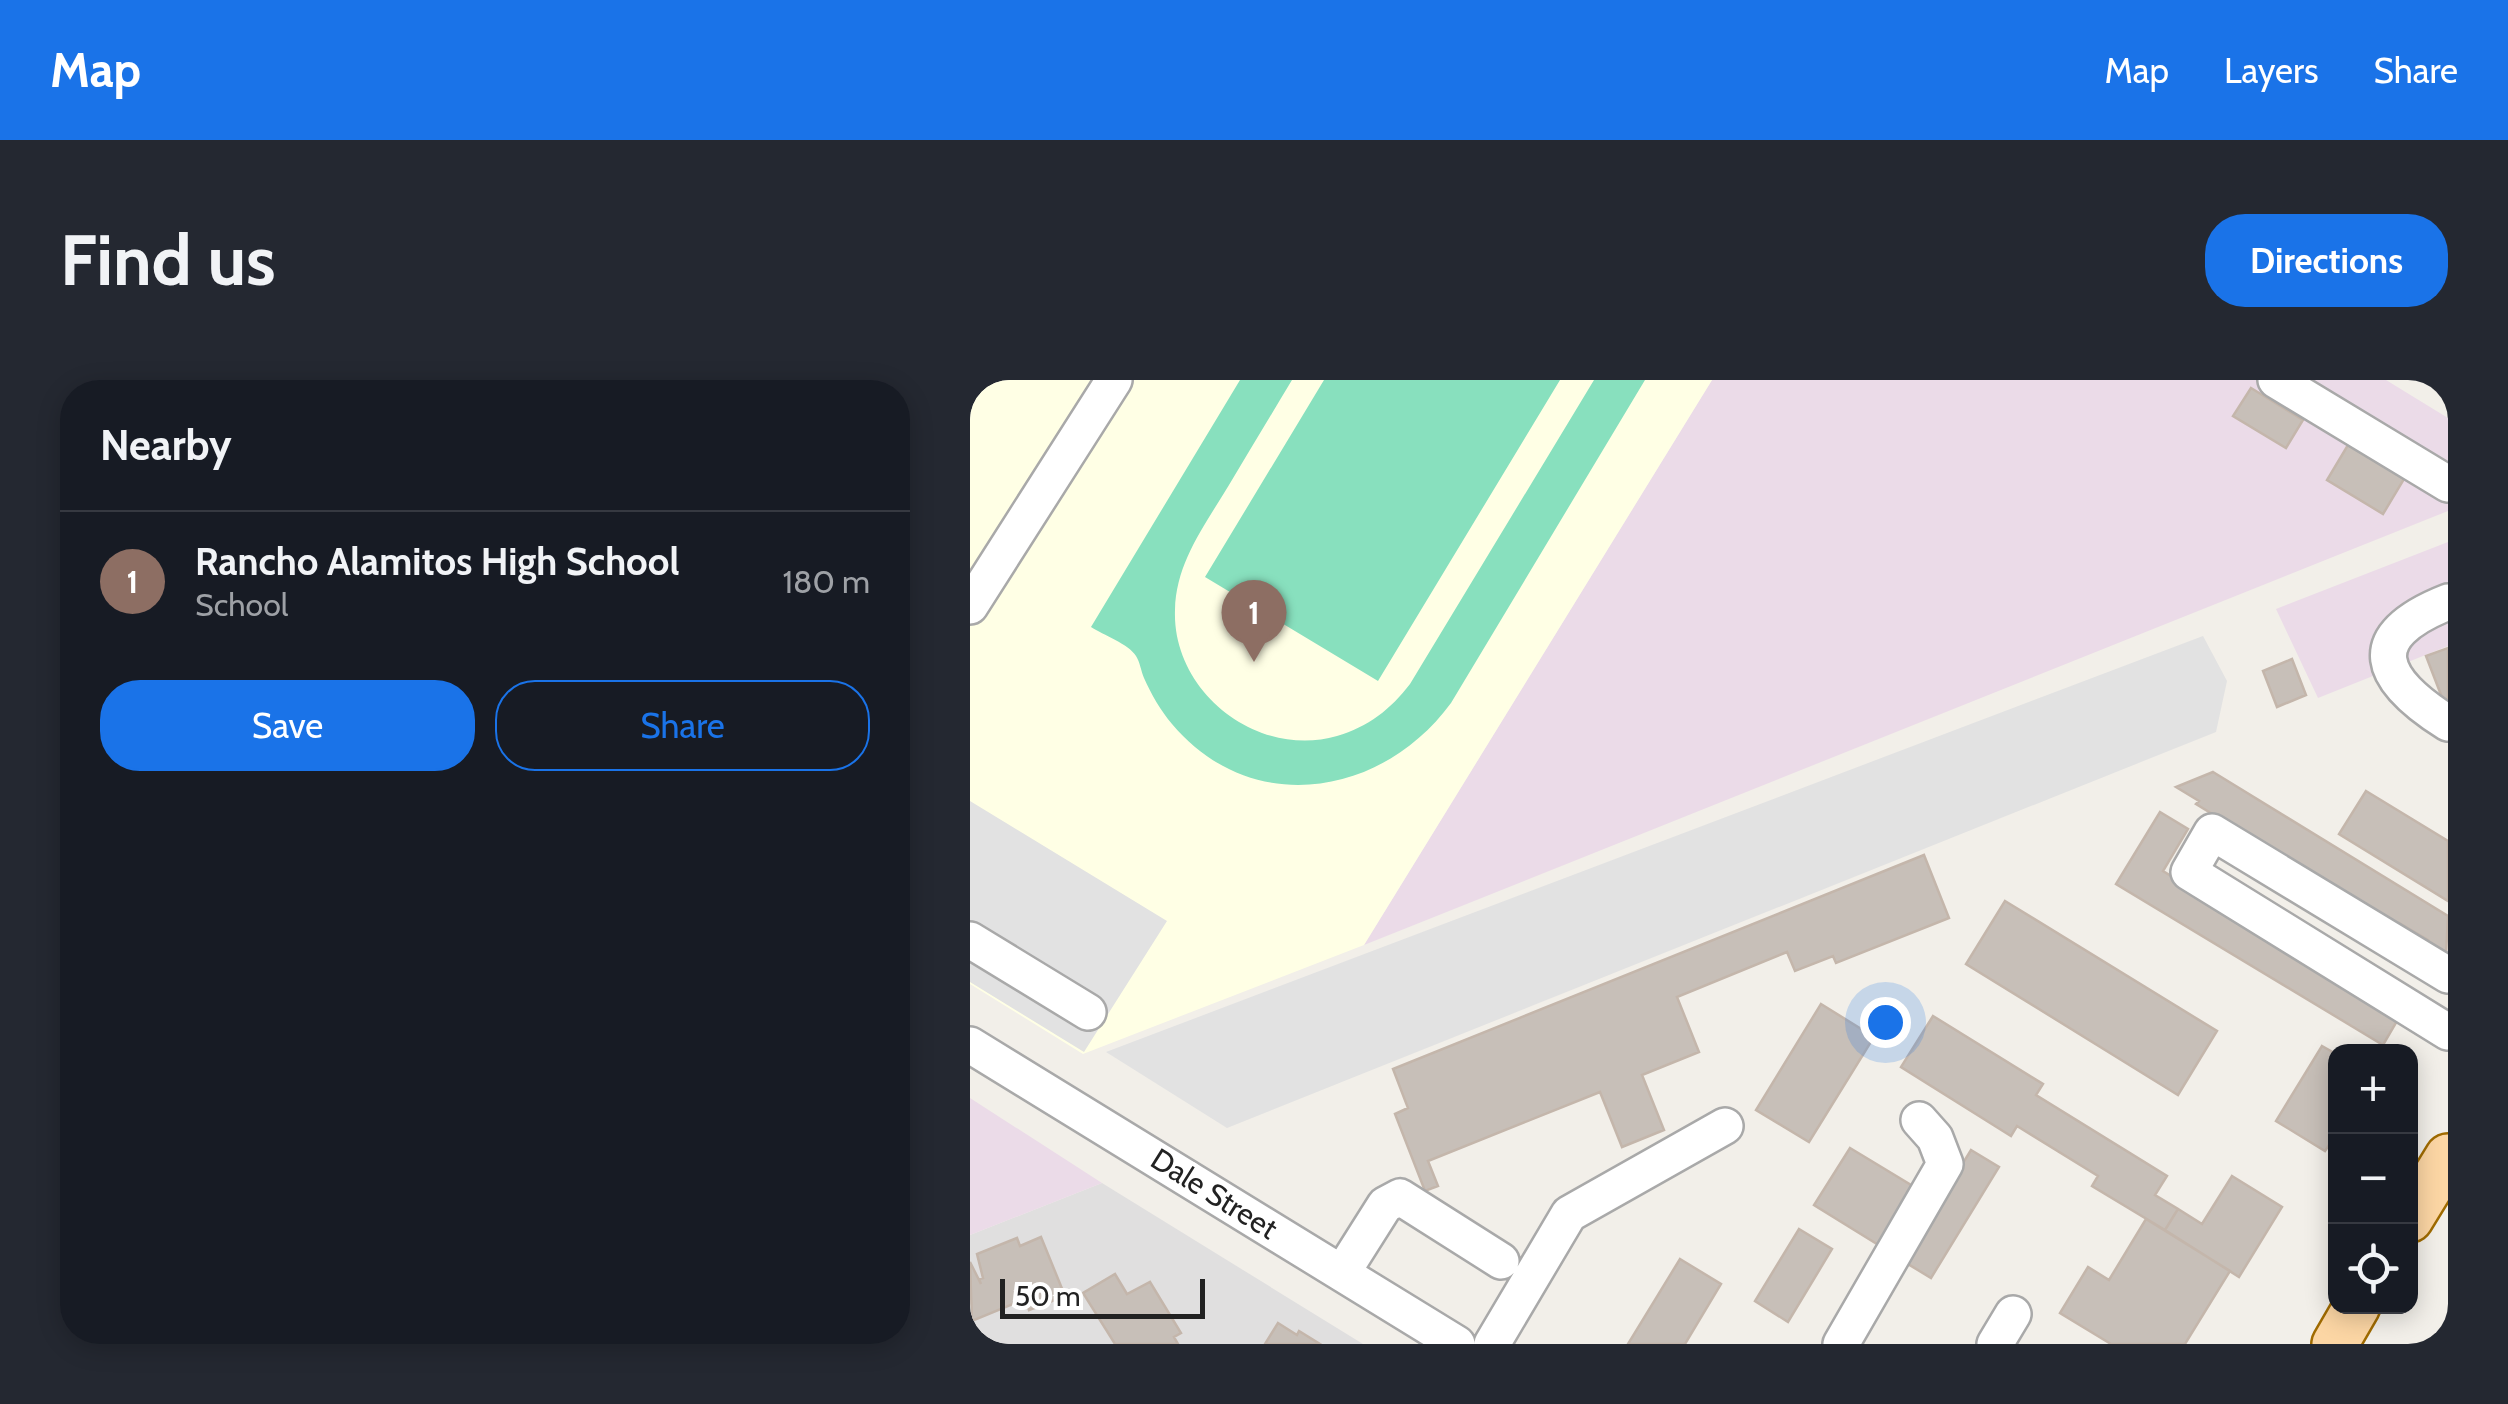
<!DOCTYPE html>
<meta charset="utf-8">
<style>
:root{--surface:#171b24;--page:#242831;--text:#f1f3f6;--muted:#9ea1a6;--line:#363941;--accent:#1a73e8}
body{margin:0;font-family:Cabin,sans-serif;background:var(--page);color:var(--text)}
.controls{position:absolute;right:30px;bottom:30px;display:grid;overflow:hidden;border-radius:20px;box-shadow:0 5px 25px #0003}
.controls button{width:90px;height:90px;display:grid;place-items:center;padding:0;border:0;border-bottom:2px solid var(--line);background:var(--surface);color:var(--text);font:50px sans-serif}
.scale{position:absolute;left:30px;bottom:25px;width:205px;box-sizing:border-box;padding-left:10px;border:5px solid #222;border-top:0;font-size:28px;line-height:35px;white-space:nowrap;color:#222;-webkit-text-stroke:8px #fff;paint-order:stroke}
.you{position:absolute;left:915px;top:642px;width:35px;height:35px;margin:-25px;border:8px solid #fff;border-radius:50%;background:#1a73e8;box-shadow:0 0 0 15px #1a73e833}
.badge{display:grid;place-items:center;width:65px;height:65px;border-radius:50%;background:var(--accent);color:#fff;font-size:32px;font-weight:700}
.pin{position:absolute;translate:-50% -82px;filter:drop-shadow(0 2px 5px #0008)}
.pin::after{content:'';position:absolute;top:52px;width:35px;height:30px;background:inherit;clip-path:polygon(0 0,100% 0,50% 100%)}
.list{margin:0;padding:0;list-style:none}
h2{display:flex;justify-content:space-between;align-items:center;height:130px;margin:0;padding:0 40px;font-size:42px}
h2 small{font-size:32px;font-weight:400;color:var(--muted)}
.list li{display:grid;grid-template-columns:65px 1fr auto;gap:30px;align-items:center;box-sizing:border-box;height:140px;padding:0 40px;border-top:2px solid var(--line)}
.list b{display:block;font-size:38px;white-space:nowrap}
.list p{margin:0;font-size:32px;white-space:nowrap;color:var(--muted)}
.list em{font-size:32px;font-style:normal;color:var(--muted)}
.actions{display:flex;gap:20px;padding:30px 40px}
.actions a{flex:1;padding:22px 0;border:2px solid var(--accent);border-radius:40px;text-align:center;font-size:35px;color:var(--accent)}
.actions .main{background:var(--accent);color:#fff}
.icon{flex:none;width:55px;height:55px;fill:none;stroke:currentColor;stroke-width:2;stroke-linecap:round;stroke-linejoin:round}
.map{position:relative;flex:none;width:1478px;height:964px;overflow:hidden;border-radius:40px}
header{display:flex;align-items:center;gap:60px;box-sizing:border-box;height:140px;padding:0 50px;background:var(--accent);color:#fff}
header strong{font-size:48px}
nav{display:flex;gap:55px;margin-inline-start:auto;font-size:35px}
.intro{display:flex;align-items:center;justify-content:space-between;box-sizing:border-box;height:240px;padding:0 60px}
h1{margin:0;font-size:70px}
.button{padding:25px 45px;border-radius:40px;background:var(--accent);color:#fff;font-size:35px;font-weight:700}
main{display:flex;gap:60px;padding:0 60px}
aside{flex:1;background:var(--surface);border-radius:40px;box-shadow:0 5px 25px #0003}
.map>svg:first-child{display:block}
.residential{fill:#e0dfdf}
.industrial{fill:#ebdbe8}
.education{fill:#ffffe5}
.pitch{fill:#88e0be}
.parking{fill:#e2e2e2}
.building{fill:#c7bfb8;stroke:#c4b6ab;stroke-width:2.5}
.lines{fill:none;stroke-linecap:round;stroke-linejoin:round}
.minor-casing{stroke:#a9a9a9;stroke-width:40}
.major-casing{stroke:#a06b00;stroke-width:50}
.minor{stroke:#fff;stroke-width:35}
.major{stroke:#fcd6a4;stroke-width:45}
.labels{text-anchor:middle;stroke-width:8;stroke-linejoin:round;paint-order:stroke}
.street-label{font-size:30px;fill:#222;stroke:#fff}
</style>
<header>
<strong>Map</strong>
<nav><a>Map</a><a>Layers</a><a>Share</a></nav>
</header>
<div class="intro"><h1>Find us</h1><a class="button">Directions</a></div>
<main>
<aside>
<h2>Nearby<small></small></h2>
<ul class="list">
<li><span class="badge" style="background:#8d6e63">1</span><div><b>Rancho Alamitos High School</b><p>School</p></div><em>180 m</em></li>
</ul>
<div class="actions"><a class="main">Save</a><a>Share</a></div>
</aside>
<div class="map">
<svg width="1478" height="964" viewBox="0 0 1478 964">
<rect width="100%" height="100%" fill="#f2efe9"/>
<path class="residential" d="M132,803l261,161h-393v-109z"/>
<path class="industrial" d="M742,0h674l62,38v93l-1084,434z
M1478,162v104l-130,52 -42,-89z
M0,718l132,85 -132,52z"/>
<path class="education" d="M0,0h742l-348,565 -281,109 -113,-70z"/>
<path class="pitch" d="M270,0h52c-21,35 -42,70 -63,105 -24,40 -53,77 -54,125 -3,82 83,149 162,126 31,-9 54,-27 73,-52l184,-304h51l-194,323c-68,93 -199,116 -279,21 -11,-13 -21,-30 -28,-46 -3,-7 -4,-16 -8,-22 -7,-12 -33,-21 -45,-29z
M354,0h236l-182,301 -173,-104z"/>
<path class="parking" d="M1233,256l24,45 -11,51 -989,396 -121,-76z
M0,421l197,120 -83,131 -114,-70z"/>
<path class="building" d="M1281,8l52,32 -17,28 -53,-32z
M1378,65l56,34 -21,35 -56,-34z
M1478,268v50l-5,2 -17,-44z
M1322,279l14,36 -29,12 -14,-36z
M1243,392l235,144 -2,40 -20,-12 2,-4 -29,-17 -2,4 -201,-123 3,-3 -23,-14z
M1396,411l82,50v60l-109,-67z
M1190,432l28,17 -25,42 190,115 -4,6 48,29 -14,24 -267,-161z
M954,475l25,63 -113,45 -3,-7 -38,15 -8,-19 -110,45 22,55 -57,23 22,55 -42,17 -22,-55 -172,69 10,25 -13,5 -30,-77 13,-6 -15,-39z
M1035,521l212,130 -39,64 -212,-131z
M851,624l53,33 -65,105 -53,-32z
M963,636l110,68 -7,11 131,81 -12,19 23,14 -13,21 -73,-44 6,-10 -81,-50 -6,10 -110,-69z
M1352,666l14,8v81l-11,16 -49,-30z
M880,768l66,40 -31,61 -71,-44z
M1001,770l28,17 -68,111 -28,-17z
M1262,796l50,31 -43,70 -74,-47 13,-21 24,15z
M1176,839l84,52 -45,73h-74l-51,-31 28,-46 21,13z
M829,849l33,20 -44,73 -33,-21z
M71,857l24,59 -36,14 -4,-11 -53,22 -2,-59 11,22 -2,-5 4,-1 -6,-24 40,-16 3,8z
M710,879l41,25 -36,60h-57z
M145,894l12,20 23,-12 31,51 -7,4 4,7h-63l-32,-51z
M308,943l19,12 2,-4 21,13h-55z"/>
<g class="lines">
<defs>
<path id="minor" d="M1306,0l172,104
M1478,222c-89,35 -69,78 0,121
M0,226l144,-226
M0,560l118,72
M1478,595l-236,-143 -23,40 259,160
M0,665l487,299
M372,893l43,-68 15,-8 101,64
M522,964l77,-130 156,-88
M871,964l104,-180 -10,-26 -16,-18
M1025,964l18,-30"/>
<path id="major" d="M1440,839l38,-62
M1365,964l22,-38"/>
</defs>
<use href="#minor" class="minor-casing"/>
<use href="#major" class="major-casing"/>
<use href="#minor" class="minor"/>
<use href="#major" class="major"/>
</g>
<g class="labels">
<g class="street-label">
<text transform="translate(244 814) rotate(32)" y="10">Dale Street</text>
</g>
</g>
</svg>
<div class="controls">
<button>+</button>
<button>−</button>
<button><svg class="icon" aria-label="locate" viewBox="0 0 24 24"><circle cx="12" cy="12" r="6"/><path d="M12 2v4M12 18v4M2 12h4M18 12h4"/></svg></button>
</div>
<div class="scale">50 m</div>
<div class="you"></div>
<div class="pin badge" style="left:284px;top:282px;background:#8d6e63">1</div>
</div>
</main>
